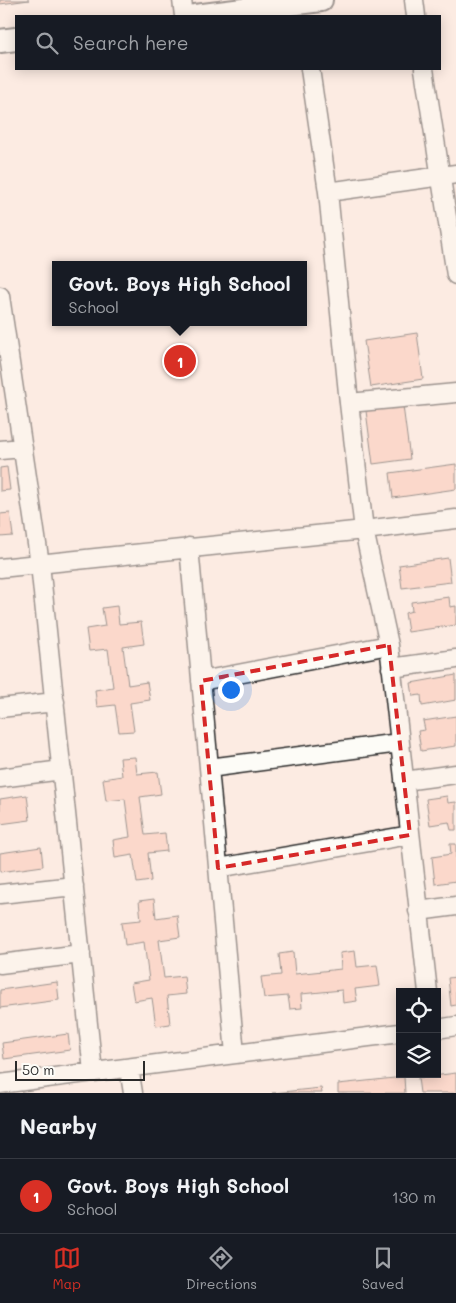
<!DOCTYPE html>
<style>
:root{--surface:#171b24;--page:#242831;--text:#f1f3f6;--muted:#9ea1a6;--line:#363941;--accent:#d93025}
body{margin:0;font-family:Mali,sans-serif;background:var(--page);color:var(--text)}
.controls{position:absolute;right:15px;bottom:15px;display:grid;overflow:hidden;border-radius:0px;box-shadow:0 2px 12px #0003}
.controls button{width:45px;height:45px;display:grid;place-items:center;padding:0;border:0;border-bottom:1px solid var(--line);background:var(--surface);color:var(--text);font:25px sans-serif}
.scale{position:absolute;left:15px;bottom:12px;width:130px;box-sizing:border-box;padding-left:5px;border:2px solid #2b2b2b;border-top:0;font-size:14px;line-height:18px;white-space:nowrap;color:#2b2b2b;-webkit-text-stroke:4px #fdfcf7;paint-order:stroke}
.you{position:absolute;left:230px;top:689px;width:18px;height:18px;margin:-12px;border:4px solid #fff;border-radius:50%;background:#1a73e8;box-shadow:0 0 0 8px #1a73e833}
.badge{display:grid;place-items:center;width:32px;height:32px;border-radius:50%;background:var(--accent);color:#fff;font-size:16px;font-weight:700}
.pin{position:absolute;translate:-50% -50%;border:2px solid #fff;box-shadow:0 1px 5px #0006}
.popup{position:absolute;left:52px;top:261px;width:255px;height:65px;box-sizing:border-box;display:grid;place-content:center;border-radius:0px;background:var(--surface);filter:drop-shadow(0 1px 4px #0005);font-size:16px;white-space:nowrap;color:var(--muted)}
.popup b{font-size:19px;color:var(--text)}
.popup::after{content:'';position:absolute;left:50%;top:100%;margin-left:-10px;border:10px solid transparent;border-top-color:var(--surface)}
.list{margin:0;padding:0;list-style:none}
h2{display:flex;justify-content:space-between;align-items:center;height:65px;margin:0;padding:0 20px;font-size:21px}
h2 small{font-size:16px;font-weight:400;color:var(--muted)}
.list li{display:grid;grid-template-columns:32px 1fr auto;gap:15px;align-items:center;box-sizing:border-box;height:75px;padding:0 20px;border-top:1px solid var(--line)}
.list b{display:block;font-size:19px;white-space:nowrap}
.list p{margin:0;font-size:16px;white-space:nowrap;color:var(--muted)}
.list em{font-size:16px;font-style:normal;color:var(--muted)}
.icon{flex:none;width:28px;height:28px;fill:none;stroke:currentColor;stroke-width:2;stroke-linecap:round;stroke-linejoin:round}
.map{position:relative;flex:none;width:456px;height:1093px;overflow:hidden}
.search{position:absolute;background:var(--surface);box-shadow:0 2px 12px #0003;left:15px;right:15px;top:15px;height:55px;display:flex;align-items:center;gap:12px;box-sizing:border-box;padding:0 18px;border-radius:0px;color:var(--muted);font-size:19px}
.sheet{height:140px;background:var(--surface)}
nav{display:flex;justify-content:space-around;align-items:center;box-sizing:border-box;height:70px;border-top:1px solid var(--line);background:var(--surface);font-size:14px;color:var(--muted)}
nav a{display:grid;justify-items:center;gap:2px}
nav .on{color:var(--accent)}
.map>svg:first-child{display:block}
.building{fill:#fbc2b0;stroke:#2b2b2b}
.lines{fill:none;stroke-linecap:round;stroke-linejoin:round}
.minor-casing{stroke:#2b2b2b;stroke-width:21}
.tertiary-casing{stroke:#2b2b2b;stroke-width:26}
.minor{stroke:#fdfcf7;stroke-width:18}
.tertiary{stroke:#fdfcf7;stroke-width:22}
.marked{fill:none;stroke:#d62828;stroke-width:4;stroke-dasharray:10 6;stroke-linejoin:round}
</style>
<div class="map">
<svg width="456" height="1093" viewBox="0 0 456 1093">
<rect width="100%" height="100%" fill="#fcebe2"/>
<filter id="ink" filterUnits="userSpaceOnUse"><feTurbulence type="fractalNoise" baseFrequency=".02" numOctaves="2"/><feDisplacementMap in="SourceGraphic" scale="10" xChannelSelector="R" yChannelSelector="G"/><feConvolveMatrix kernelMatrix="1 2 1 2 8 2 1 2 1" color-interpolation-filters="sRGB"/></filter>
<g filter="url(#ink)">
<path class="building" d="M0,0h29l-29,4z
M417,333l6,46 -52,8 -7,-46z
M403,406l7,53 -37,5 -7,-53z
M456,464v25l-63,9 -3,-25z
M7,467l3,23 -10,1v-23z
M10,513l3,23 -13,1v-23z
M448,558l3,24 -49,6 -3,-23z
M449,597l1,10 6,-1v19l-48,7 -3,-19 7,-2 -1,-9z
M117,606l2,18 22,-2 3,22 -21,3 5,38 19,-3 3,18 -20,3 4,28 -15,1 -4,-27 -18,2 -2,-17 18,-3 -5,-38 -19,2 -3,-22 19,-3 -3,-18z
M456,675v25l-34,6 -1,-11 -8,1 -2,-13z
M456,716v30l-35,5 -3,-20 7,-1 -2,-9z
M135,757l2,17 21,-2 3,22 -21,3 5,38 20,-2 2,18 -19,2 3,28 -14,2 -4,-28 -18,3 -2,-18 17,-3 -5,-38 -19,2 -3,-22 19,-3 -2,-18z
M27,795l3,25 -30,4v-25z
M447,796l1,7 8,-1v28h-5l-2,-8 -19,3 -4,-26z
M450,844h6v37l-21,3 -3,-27 19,-3z
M41,847l2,19 -43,6v-19z
M154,899l2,19 21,-3 3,22 -21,3 5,38 20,-2 2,18 -19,2 3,28 -14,2 -4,-28 -18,3 -3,-18 18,-3 -5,-38 -19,3 -3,-23 19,-2 -2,-19z
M355,951l2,16 20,-2 3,21 -25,3 2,12 -14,2 -1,-13 -41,4 1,14 -12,1 -2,-13 -24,2 -3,-21 20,-2 -2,-21 14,-2 2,22 46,-5 -1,-16z
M456,977v28l-5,1 -3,-28z
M57,982l2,18 -59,8v-18z
M68,1034l2,16 -66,9 -2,-16z
M456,1073v20h-36l-2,-15z
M404,1077l1,16h-67v-9z
M321,1088l1,5h-50z"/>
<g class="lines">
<defs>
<path id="minor" d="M182,0l2,16
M414,0l2,16
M310,69l18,123 21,211 15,127 25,115 39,347
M424,69l32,206
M328,192l128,-18
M0,296l40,268 53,508
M349,403l107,-10
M0,450l23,-2
M189,547l46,507
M0,568l364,-38 92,-11
M391,668l65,-9
M201,681l188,-36
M0,708l55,-6
M209,768l190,-25
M0,778l62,-8
M404,781l52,-7
M218,868l192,-33
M0,894l74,-8
M418,911l38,-5
M0,964l81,-10
M437,1029l19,-3
M129,1068l4,25
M0,1084l400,-51"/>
<path id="tertiary" d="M195,16l126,-16
M0,41l16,-2"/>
</defs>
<use href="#minor" class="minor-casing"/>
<use href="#tertiary" class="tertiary-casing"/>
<use href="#minor" class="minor"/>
<use href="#tertiary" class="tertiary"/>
</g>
</g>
<path d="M0 0H456V1093H0ZM389,645l21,190 -192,33 -17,-187z" fill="#fcebe2" fill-opacity=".55" fill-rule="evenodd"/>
<path class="marked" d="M389,645l21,190 -192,33 -17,-187z"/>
</svg>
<div class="controls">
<button><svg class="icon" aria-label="locate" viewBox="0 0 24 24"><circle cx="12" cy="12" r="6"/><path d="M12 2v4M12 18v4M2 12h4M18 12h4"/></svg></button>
<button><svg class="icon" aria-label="layers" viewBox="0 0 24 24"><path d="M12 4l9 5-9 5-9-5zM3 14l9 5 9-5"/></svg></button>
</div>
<div class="scale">50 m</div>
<div class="you"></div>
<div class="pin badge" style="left:180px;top:361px">1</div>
<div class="popup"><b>Govt. Boys High School</b>School</div>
<div class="search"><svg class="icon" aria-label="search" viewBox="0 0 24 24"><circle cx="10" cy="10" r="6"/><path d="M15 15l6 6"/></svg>Search here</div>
</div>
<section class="sheet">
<h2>Nearby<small></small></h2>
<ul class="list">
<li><span class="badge">1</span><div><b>Govt. Boys High School</b><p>School</p></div><em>130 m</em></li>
</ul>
</section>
<nav>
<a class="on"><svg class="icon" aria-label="map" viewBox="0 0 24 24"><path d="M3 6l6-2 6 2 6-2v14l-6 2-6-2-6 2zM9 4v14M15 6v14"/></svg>Map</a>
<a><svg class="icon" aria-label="directions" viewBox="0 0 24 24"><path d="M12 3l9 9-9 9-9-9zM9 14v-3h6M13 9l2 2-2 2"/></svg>Directions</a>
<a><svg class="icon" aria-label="saved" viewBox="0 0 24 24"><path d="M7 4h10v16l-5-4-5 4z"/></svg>Saved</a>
</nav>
